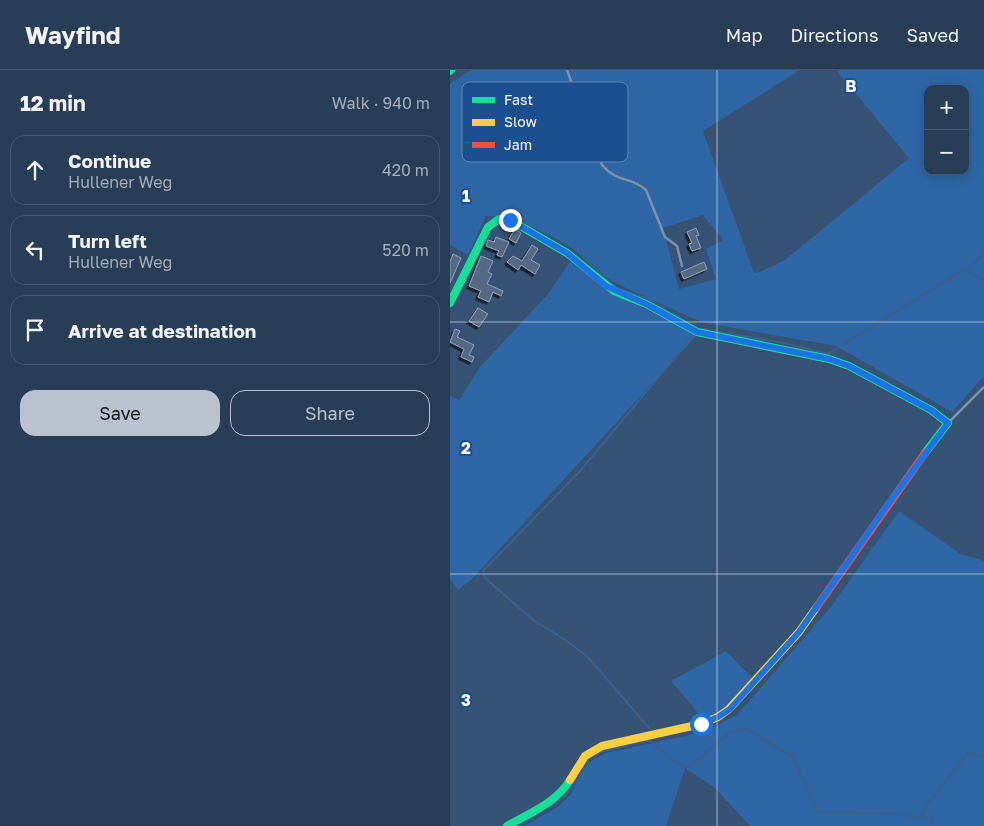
<!DOCTYPE html>
<meta charset="utf-8">
<style>
:root{--surface:#283e57;--page:#344961;--text:#f1f3f6;--muted:#a5aeba;--line:#44576d;--accent:#b9c2ce}
body{margin:0;font-family:"Golos Text",sans-serif;background:var(--page);color:var(--text)}
.controls{position:absolute;right:15px;top:15px;display:grid;overflow:hidden;border-radius:10px;box-shadow:0 2px 12px #0003}
.controls button{width:45px;height:45px;display:grid;place-items:center;padding:0;border:0;border-bottom:1px solid var(--line);background:var(--surface);color:var(--text);font:25px sans-serif}
.stop{position:absolute;width:15px;height:15px;margin:-11px;border:4px solid #1a73e8;border-radius:50%;background:#fff}
.stop.end{background:#1a73e8;border-color:#fff;box-shadow:0 1px 5px #0008}
.list{margin:0;padding:0;list-style:none}
h2{display:flex;justify-content:space-between;align-items:center;height:65px;margin:0;padding:0 20px;font-size:21px}
h2 small{font-size:16px;font-weight:400;color:var(--muted)}
.list li{display:grid;grid-template-columns:32px 1fr auto;gap:15px;align-items:center;box-sizing:border-box;height:70px;margin:0 10px 10px;padding:0 10px;border:1px solid var(--line);border-radius:15px}
.list b{display:block;font-size:19px;white-space:nowrap}
.list p{margin:0;font-size:16px;white-space:nowrap;color:var(--muted)}
.list em{font-size:16px;font-style:normal;color:var(--muted)}
.actions{display:flex;gap:10px;padding:15px 20px}
.actions a{flex:1;padding:11px 0;border:1px solid var(--accent);border-radius:15px;text-align:center;font-size:18px;color:var(--accent)}
.actions .main{background:var(--accent);color:#111}
.icon{flex:none;width:28px;height:28px;fill:none;stroke:currentColor;stroke-width:2;stroke-linecap:round;stroke-linejoin:round}
.map{position:relative;flex:none;width:534px;height:756px;overflow:hidden}
header{display:flex;align-items:center;gap:30px;box-sizing:border-box;height:70px;padding:0 25px;background:var(--surface);border-bottom:1px solid var(--line)}
header strong{font-size:24px}
nav{display:flex;gap:28px;margin-inline-start:auto;font-size:18px}
main{display:flex}
aside{flex:1;background:var(--surface)}
.map>svg:first-child{display:block}
.green{fill:#2f66a5;fill-rule:evenodd}
.lines{fill:none;stroke-linecap:round;stroke-linejoin:round}
.stream{stroke:#3b618d;stroke-width:2}
.building{fill:#526984;stroke:#92a2b6;filter:url(#shadow)}
.lane{stroke:#7d92a8;stroke-width:2.5}
.fast{stroke:#16e098;stroke-width:8}
.slow{stroke:#ffcf43;stroke-width:8}
.jam{stroke:#f24e42;stroke-width:8}
.route{stroke:#1a73e8;stroke-width:6}
.grid{fill:none;stroke:#fff;stroke-width:1;stroke-opacity:0.55}
.key{fill:#1b4f8f;stroke:#5f84b1;stroke-width:1}
.key-label{font-size:14px;fill:#fff}
.grid-label{font-size:16px;text-anchor:middle;font-weight:bold;fill:#fff;stroke:#1b4f8f;stroke-width:4;stroke-linejoin:round;paint-order:stroke}
</style>
<header>
<strong>Wayfind</strong>
<nav><a>Map</a><a>Directions</a><a>Saved</a></nav>
</header>
<main>
<aside>
<h2>12 min<small>Walk · 940 m</small></h2>
<ul class="list">
<li><svg class="icon" aria-label="ahead" viewBox="0 0 24 24"><path d="M12 20V5M6 11l6-6 6 6"/></svg><div><b>Continue</b><p>Hullener Weg</p></div><em>420 m</em></li>
<li><svg class="icon" aria-label="left" viewBox="0 0 24 24"><path d="M17 20v-9H6M10 6l-5 5 5 5"/></svg><div><b>Turn left</b><p>Hullener Weg</p></div><em>520 m</em></li>
<li><svg class="icon" aria-label="arrive" viewBox="0 0 24 24"><path d="M6 21V4h12l-3 4 3 4H6"/></svg><div><b>Arrive at destination</b></div></li>
</ul>
<div class="actions"><a class="main">Save</a><a>Share</a></div>
</aside>
<div class="map">
<svg width="534" height="756" viewBox="0 0 534 756">
<defs>
<filter id="shadow"><feDropShadow dx="-2.5" dy="2.5" stdDeviation="0" flood-color="#0009"/></filter>
</defs>
<rect width="100%" height="100%" fill="#365274"/>
<path class="green" d="M20,0h330l-97,61 51,142 6,-1 25,-12 124,-102 -73,-88h148v306l-32,36 -116,-66 -131,-23 -18,-7 -74,-34 -37,-31 -23,-14 -40,-19 -27,-2 -18,39 -18,-10v-161zM478,19h37v82h-37zM253,145l20,25 -17,9 10,30 -37,10 -16,-61z
M121,190l39,32 87,43 -226,245 -13,10 -8,-11v-183l9,4 21,-33 68,-73z
M449,441l63,44 14,3 8,3v265h-234l-36,-39 -29,-19 -19,58h-142l35,-20 12,-12 7,-16 11,-16 17,-9 97,-21 34,-17 93,-107z
M276,581l26,27c-14,17 -27,35 -48,42l-33,-39z"/>
<g class="lines">
<path class="stream" d="M130,179l3,8 32,30 33,12 51,30h8
M517,199l17,-15
M264,261l70,12 44,11 135,-84h3l18,11
M199,658l-61,-71 -24,-18 -31,-19 -48,-42 -2,-7 97,-100 112,-134
M472,745l10,5 1,6
M68,756l47,-30 24,-38 11,-6 45,-12 5,1 26,22 11,4 5,-2 39,-34 12,-2 10,3 26,17 14,7 24,56 67,1 36,4 7,-12 41,-53 16,5"/>
</g>
<path class="building" d="M246,158l3,7 -3,1 5,12 -9,3 -3,-7 3,-1 -5,-11z
M65,159l6,4 -5,10 -7,-4z
M46,167l13,5 -7,15 -5,-2 2,-4 -13,-5 2,-6 6,2z
M82,175l6,4 -7,11 9,5 -5,9 -14,-9 -3,5 -11,-8 6,-6 9,5z
M3,184l8,4 -11,25v-21z
M31,186l12,5 -5,11 4,2 -5,10 16,7 -2,5 -8,-4 -4,10 -11,-5 3,-6 -12,-5z
M254,192l3,7 -23,10 -3,-7z
M28,238l10,6 -9,13 -10,-6z
M5,259l5,2 -3,6 17,8 -5,10 5,2 -2,5 -11,-5 3,-8 -14,-7z"/>
<g class="lines">
<path class="lane" d="M117,0l35,95c15,18 29,11 44,25l19,47 12,9 5,20
M498,353l36,-36"/>
<path class="fast" d="M0,1l1,-1
M0,233l38,-76 11,-8 11,1 57,33 47,38 32,13 51,28 132,27 20,7 82,44 17,13 -23,30
M57,756c23,-13 49,-23 63,-46"/>
<path class="slow" d="M120,710l15,-24 17,-10 99,-22 17,-7 11,-8 70,-77 17,-24"/>
<path class="jam" d="M366,538l109,-155"/>
</g>
<g class="lines">
<path class="route" d="M60,150l57,33 39,33 40,18 51,28 132,27 20,7 82,44 17,13 -57,77 -92,132 -69,77 -12,8 -17,7"/>
</g>
<path class="grid" d="M267,0v756M0,252h534M0,504h534"/>
<rect x="12" y="12" width="166" height="80" rx="8" class="key"/>
<rect x="22" y="27" width="23" height="6" fill="#16e098"/>
<rect x="22" y="49" width="23" height="7" fill="#ffcf43"/>
<rect x="22" y="72" width="23" height="6" fill="#f24e42"/>
<g class="key-label">
<text x="54" y="35">Fast</text>
<text x="54" y="57">Slow</text>
<text x="54" y="80">Jam</text>
</g>
<g class="grid-label">
<text x="401" y="22">B</text>
<text x="16" y="132">1</text>
<text x="16" y="384">2</text>
<text x="16" y="636">3</text>
</g>
</svg>
<div class="controls">
<button>+</button>
<button>−</button>
</div>
<div class="stop" style="left:251px;top:654px"></div>
<div class="stop end" style="left:60px;top:150px"></div>
</div>
</main>
